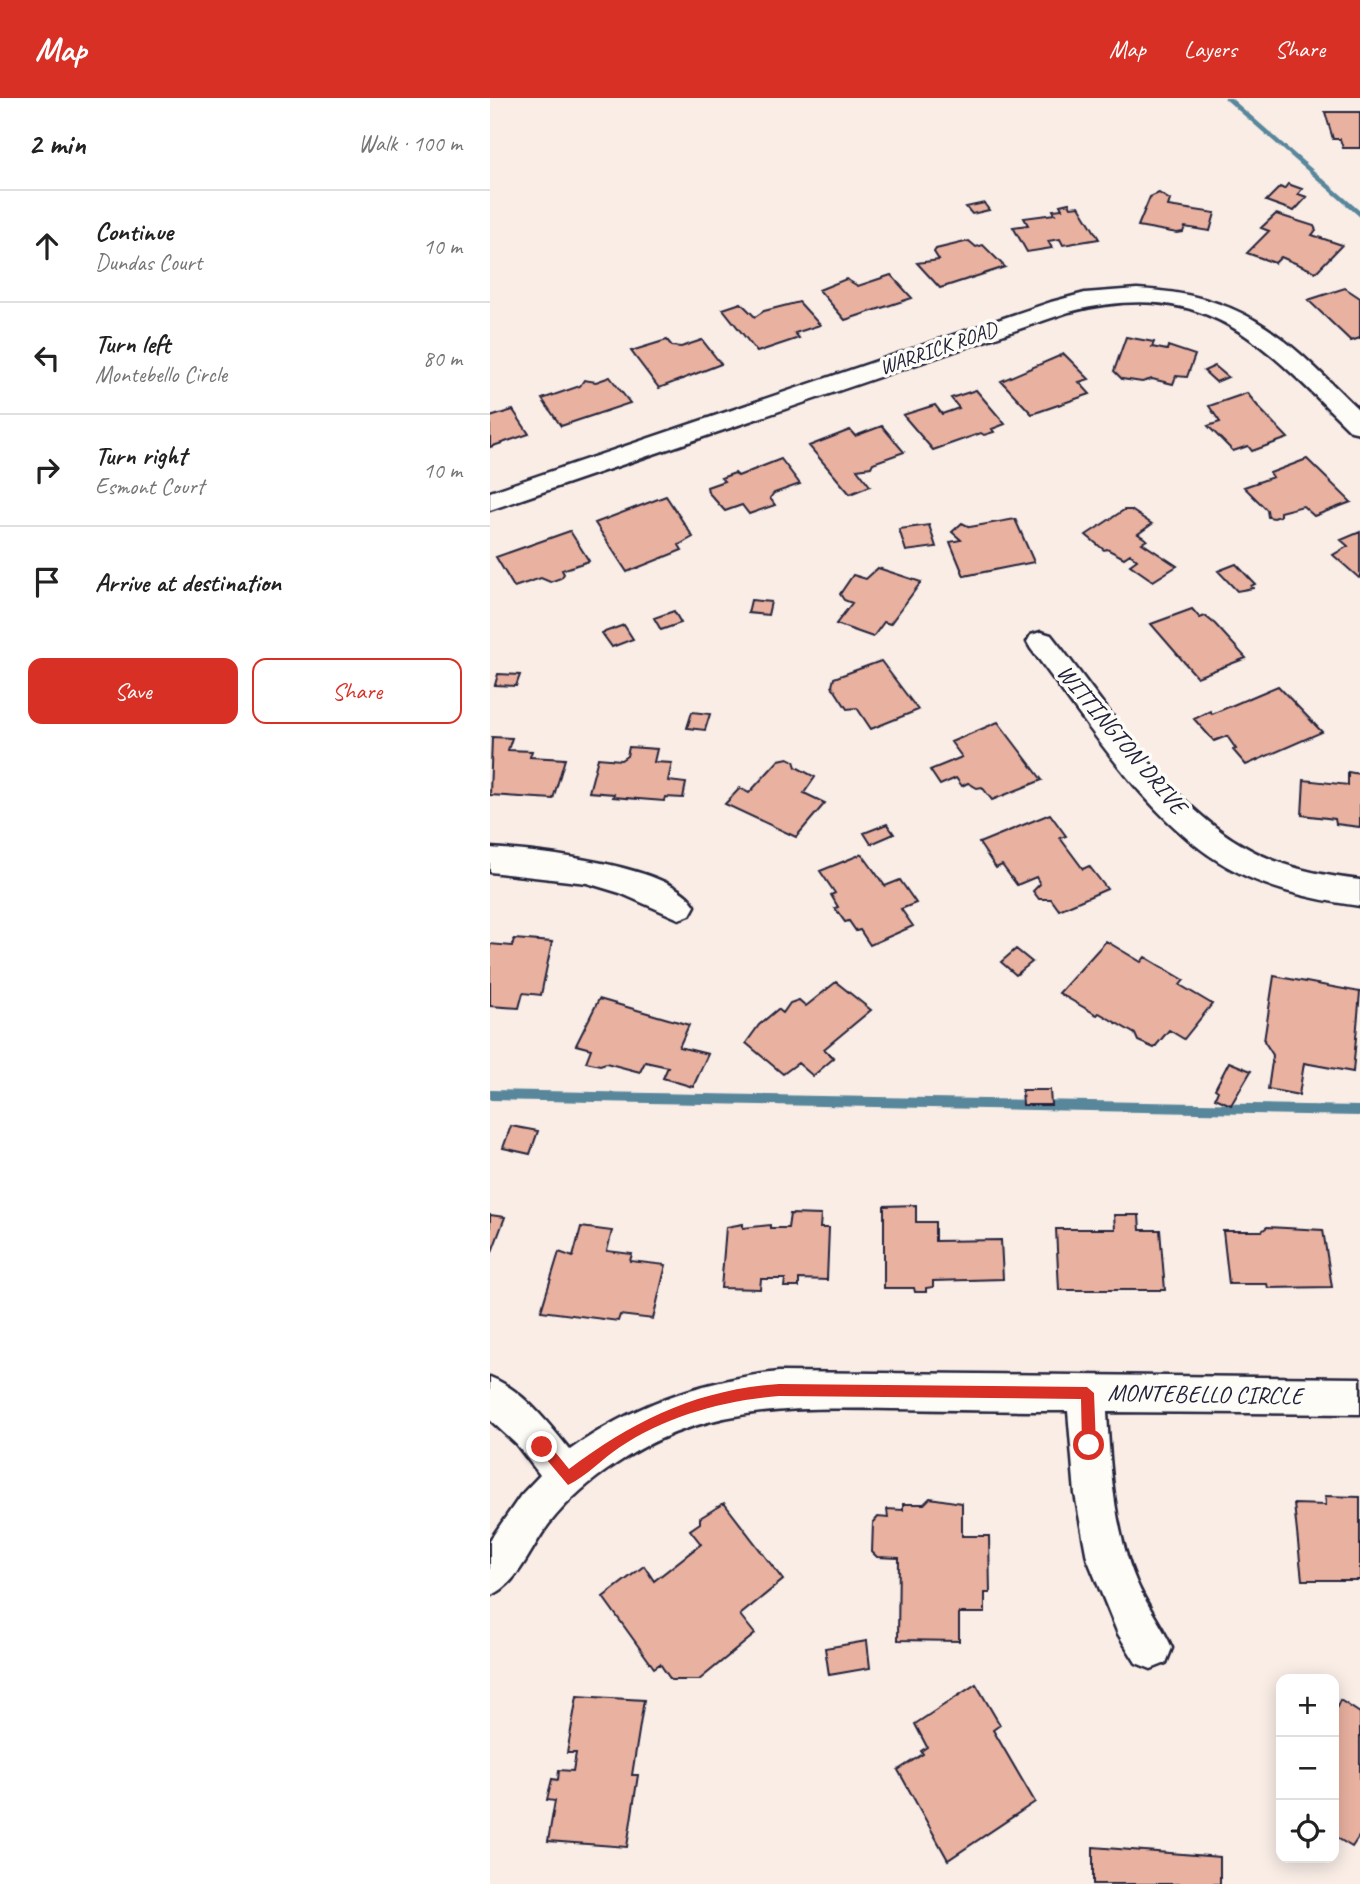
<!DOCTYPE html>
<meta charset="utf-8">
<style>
:root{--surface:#fff;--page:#f2f2f2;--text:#222;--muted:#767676;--line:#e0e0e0;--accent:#d93025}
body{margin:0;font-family:Caveat,sans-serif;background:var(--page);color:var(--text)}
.controls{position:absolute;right:21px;bottom:21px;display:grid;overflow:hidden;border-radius:14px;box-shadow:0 4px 18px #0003}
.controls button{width:63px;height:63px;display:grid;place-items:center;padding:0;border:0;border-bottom:2px solid var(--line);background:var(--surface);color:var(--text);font:35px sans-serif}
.stop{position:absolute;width:21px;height:21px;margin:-16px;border:5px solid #d93025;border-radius:50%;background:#fff}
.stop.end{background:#d93025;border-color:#fff;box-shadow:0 2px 7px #0008}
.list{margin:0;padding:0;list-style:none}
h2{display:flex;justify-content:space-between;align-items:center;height:91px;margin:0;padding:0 28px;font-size:30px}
h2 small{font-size:23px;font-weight:400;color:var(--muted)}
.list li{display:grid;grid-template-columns:46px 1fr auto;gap:21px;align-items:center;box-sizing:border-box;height:112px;padding:0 28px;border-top:2px solid var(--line)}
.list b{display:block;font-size:26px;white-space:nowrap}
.list p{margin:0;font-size:23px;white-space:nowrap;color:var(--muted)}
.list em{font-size:23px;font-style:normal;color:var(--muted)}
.actions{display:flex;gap:14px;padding:21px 28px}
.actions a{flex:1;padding:16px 0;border:2px solid var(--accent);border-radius:14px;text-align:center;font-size:24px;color:var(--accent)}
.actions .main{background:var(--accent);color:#fff}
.icon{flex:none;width:38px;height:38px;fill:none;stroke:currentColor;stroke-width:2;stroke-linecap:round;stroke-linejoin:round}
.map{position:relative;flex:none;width:870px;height:1786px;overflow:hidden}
header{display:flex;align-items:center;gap:42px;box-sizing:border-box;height:98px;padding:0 35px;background:var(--accent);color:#fff}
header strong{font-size:33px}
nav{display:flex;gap:38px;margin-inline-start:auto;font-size:24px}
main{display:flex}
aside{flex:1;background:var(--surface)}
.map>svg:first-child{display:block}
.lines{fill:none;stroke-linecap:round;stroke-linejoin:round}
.stream{fill:#58869b;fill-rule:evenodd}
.building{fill:#e9b1a0;stroke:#22223b;stroke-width:2}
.minor-casing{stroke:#22223b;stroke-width:5}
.minor{fill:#fdfcf7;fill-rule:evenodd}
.route{fill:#d93025}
.labels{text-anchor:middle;stroke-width:7;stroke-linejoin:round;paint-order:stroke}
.far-street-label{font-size:21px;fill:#22223b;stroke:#fdfcf7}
.street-label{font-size:24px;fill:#22223b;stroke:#fdfcf7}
</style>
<header>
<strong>Map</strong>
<nav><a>Map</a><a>Layers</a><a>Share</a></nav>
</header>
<main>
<aside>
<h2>2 min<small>Walk · 100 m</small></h2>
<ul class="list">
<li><svg class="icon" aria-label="ahead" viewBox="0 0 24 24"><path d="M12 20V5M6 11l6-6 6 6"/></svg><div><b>Continue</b><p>Dundas Court</p></div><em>10 m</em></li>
<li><svg class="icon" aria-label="left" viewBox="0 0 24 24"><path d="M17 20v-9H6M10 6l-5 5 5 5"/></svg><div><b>Turn left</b><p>Montebello Circle</p></div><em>80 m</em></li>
<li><svg class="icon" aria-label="right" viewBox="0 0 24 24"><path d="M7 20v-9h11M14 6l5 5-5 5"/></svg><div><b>Turn right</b><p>Esmont Court</p></div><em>10 m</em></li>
<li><svg class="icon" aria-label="arrive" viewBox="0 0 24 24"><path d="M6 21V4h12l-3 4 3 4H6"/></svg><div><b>Arrive at destination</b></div></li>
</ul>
<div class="actions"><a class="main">Save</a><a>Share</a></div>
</aside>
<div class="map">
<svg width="870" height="1786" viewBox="0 0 870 1786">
<rect width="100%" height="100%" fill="#f9ede6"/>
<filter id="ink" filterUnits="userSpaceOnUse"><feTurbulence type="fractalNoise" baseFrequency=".0143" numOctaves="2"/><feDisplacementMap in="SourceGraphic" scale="14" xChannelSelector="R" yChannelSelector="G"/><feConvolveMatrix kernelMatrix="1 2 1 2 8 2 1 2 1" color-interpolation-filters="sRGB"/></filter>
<g filter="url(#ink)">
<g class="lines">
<path class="stream" d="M734,0h7l129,113v6z
M0,992l870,16v10l-870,-16z"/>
</g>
<path class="building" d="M835,14h35v36h-17l-3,-9h-7z
M798,86l14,5 -4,5 9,3 -13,14 -28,-10 14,-14 4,2z
M669,95l11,7 -2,6 47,7 -5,18 -25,-4 -2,5 -6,1 -39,-7 12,-29z
M494,105l5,7 -17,4 -6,-7z
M579,105l2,4 8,-1 20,33 -36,6 -3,-6 -12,2 4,7 -25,4 -14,-25 15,-2 -4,-7 31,-4 -2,-4 9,-1 -2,-4z
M786,116l38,12 2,4 -4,5 30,10 -26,27 -35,-15 -6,6 -28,-10 22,-22 -8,-3z
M479,143l7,6 7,-2 22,22 -65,21 -23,-25 22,-3 -5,-8 2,-3z
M401,177l21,23 -67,22 -26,-30 27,-11 12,7z
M855,190l15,10v40l-9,3 -43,-41z
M309,204l21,23 -25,8 4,5 -42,14 -34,-43 18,-6 14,14 9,-6z
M636,239l28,5 -2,5 15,3 1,-4 27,9 -8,22 -11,-1 -3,8 -21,-5 -10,3 -20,-3 -8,-8z
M177,242l5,6 9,1 21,-7 19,24 -62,24 -28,-37z
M574,256l25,25 -10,3 11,12 -58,20 -31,-33z
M725,268l13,11 -12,5 -12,-11z
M120,279l20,26 -69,23 -19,-27 38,-13 4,-6 12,2z
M486,292l29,34 -13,5 2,3 -10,3 -3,-2 -48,17 -30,-35 32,-10 7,9 17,-6 -8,-10z
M757,295l14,17 27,28 -36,13 -4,-5 -15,5 -25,-25 12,-4 -11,-16z
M23,312l16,24 -39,13v-30z
M392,328l22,26 -31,11 -2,4 -14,2 13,17 -20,8 -41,-48 41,-16 5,6z
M291,361l19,25 -26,9 -4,5 5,7 -26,9 -7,-9 -17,6 -17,-19 -1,-5 17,-6 -3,-3 14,-5 3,3z
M817,361l44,43 -37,14 -11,-10 -23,6v4l-6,2 -6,-1 -1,-7 -23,-23 29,-10 -3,-4z
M176,398l27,41 -14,8 3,5 -55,22 -32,-49z
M634,412h7l21,14 -14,10 9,6 -5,3 35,23 -24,15 -23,-16 7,-5 -7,-6 -6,4 -17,-9 -3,1 -18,-15z
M525,421l19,43 -70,14 -14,-34 11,-2 -9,-8 10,-9 8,4z
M439,427l7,22 -30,4 -7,-22z
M80,433l19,30 -27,9 2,4 -3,4 -11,4 -9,-4 -27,9 -18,-30z
M870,434v45l-1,1 -26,-23 15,-9 -7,-6z
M746,466l19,20 -4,2 2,2 -16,3 -19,-20z
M388,470l43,14 -31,42 -6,-2 -11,15 -37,-13 16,-21 -8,-3 -4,-6 13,-19 13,4z
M261,502l20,2 -3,13 -20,-2z
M702,511l8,9 5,-2 10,8 31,34 -49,19 -46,-53z
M184,513l7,12 -20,7 -7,-12z
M134,527l9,14 -21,8 -10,-14z
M391,563l37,49 -47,19 -14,-21 -10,1 -15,-23 2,-8z
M8,576l22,1 -4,11 -21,-1z
M788,588l44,46 -76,33 -13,-15 3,-1 -9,-13 -13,5 -20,-22 16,-8 2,3z
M202,614l18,2 -5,16 -18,-2z
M508,624l44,58 -50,20 -10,-13 -5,1 -9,-5 -6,3 -6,-8 -16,7 -10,-15 32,-13 -11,-15z
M2,639l20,1 -4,12 24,1 -2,6 35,2 -12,40 -63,-4z
M139,649l28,2 -3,13 18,1 -4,18 18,2 -3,15 -18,-1 -1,4 -51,-4 1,-3 -25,-2 9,-34 23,2 6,-4z
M298,660l6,3 2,6 19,10 -11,16 21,10 -29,34 -71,-33 15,-16 9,5 30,-33z
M858,674l12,2v53l-24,-3 -1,-5 -33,-4 2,-35 44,5z
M560,716l16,22 -6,2 23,31 6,-3 18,23 -48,21 -8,-11h-12l-6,-8 7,-7 -4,-7 -19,8 -15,-20 -6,3 -17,-25z
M397,726l7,10 -23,10 -7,-11z
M372,756l23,32 15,-6 16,23 -15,6 12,17 -43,19 -10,-15 -4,1 -7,-10 -4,1 -10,-14 3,-1 -7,-12 4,-2 -15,-22z
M24,841l38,3 -11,53 -18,-2 -4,15 -29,-2v-62l22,2z
M616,843l35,21 4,-5 39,23 -4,5 32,19 -28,35 -15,-9 -15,18 -16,-7 -3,-7 -36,-21 -2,2 -38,-22z
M526,851l16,13 -16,13 -15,-13z
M784,878l86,16 -7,80 -49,-9 -5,32 -31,-6 5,-34 -9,-14z
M346,884l35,28 -47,39 10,9 -21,18 -15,-13 -15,11 -37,-31 13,-18 19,-16 5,4 7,-10 9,-3 7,6z
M109,901l90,26 -10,22 29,7 -15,33 -30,-9 5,-11 -23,-5 -5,10 -34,-9 -6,2 -14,-3 5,-13 -15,-4z
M739,964l22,9 -20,34 -16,-7 3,-7 -3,-2z
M532,992h28l1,15h-28z
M21,1028l27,5 -8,23 -27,-6z
M426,1107v17h19v19l66,-1 2,39 -70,2v6l-7,1v4h-11l-1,-4h-30v-82z
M300,1116l31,1 -1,13h9l-2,52 -28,-1v8h-15l1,-8h-24l-1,10 -39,-1 5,-61 17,-3v4l27,-3v3h18z
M0,1117l15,2 -15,40z
M624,1117h25l1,15h20l5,60h-106l-3,-61h59z
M91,1129l31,4 -5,20 25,3 -2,7 36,4 -13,54 -33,-4 -2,6 -77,-10 18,-59 14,5z
M777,1129l56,3 9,57 -64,1 -1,-4h-38l-6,-53h39z
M835,1398l35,1v83h-58l-8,-76 32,1z
M440,1400l32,5v33h27l1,57h-5v20h-26v28l-61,-1 1,-82 -22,-1 -5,-5 1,-29 5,-6 10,1 -1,-9 16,1v-6h21z
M234,1405l59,77 -43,35 15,19 -56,46h-28l-11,-16 -6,4 -51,-71 41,-31 10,15 47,-37 -11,-14 10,-7v-5z
M377,1543l3,27 -41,7 -4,-27z
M486,1586l24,41 -7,5 42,72 -87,58 -50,-90 25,-16 -2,-3 6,-4 -12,-23z
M87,1598l67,4 -12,75h6l-11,72 -79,-6 7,-40 -8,-1 5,-21 6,1 1,-10 14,1 3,-18h-9z
M850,1602l20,13v122l-8,12 -18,-11v-123z
M603,1749l127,10v27h-127z"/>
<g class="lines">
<defs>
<path id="minor" d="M647,191c112,6 148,49 223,122v22l-9,-2c-91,-89 -142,-154 -282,-119l-579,198v-18l561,-190 34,-9z
M551,534l10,3c55,69 114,165 191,210 37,22 77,30 118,35v26c-49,-7 -100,-18 -142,-45 -76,-48 -133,-142 -187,-212l-4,-7 4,-7z
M0,750c44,3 183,17 205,58l-5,9 -11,4 -59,-26 -33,-10 -97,-11z
M289,1274l581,6v36l-253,-2c3,56 7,117 29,169 10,24 26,44 36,67l-6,15 -15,6 -15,-6 -18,-29 -31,-76 -12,-64 -7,-83c-58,0 -117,-1 -175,-2 -102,-1 -188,-5 -277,55 -25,16 -48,36 -67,60 -18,23 -31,61 -59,72v-56l31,-45 19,-20 -24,-31 -26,-24v-43c33,13 58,46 80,73 62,-45 133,-70 209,-78z"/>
</defs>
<use href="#minor" class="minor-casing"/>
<use href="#minor" class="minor"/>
</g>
</g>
<path class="route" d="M289,1286l308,3 7,6 2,52 -7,7 -7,-7 -1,-46 -302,-3c-54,4 -113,20 -159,51 -17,11 -33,29 -52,38l-32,-38 2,-5h9l22,27c66,-49 127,-79 210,-85z"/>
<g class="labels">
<g class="far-street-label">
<text transform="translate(448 250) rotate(-19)" y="7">WARRICK ROAD</text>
</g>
<g class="street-label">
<text transform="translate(632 641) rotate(50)" y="8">WITTINGTON DRIVE</text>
<text transform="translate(715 1296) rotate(1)" y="8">MONTEBELLO CIRCLE</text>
</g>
</g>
</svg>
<div class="controls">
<button>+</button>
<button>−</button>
<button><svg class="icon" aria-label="locate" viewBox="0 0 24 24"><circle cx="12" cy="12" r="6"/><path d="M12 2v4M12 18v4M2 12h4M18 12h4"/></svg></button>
</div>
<div class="stop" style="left:599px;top:1347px"></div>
<div class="stop end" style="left:52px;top:1349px"></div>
</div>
</main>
